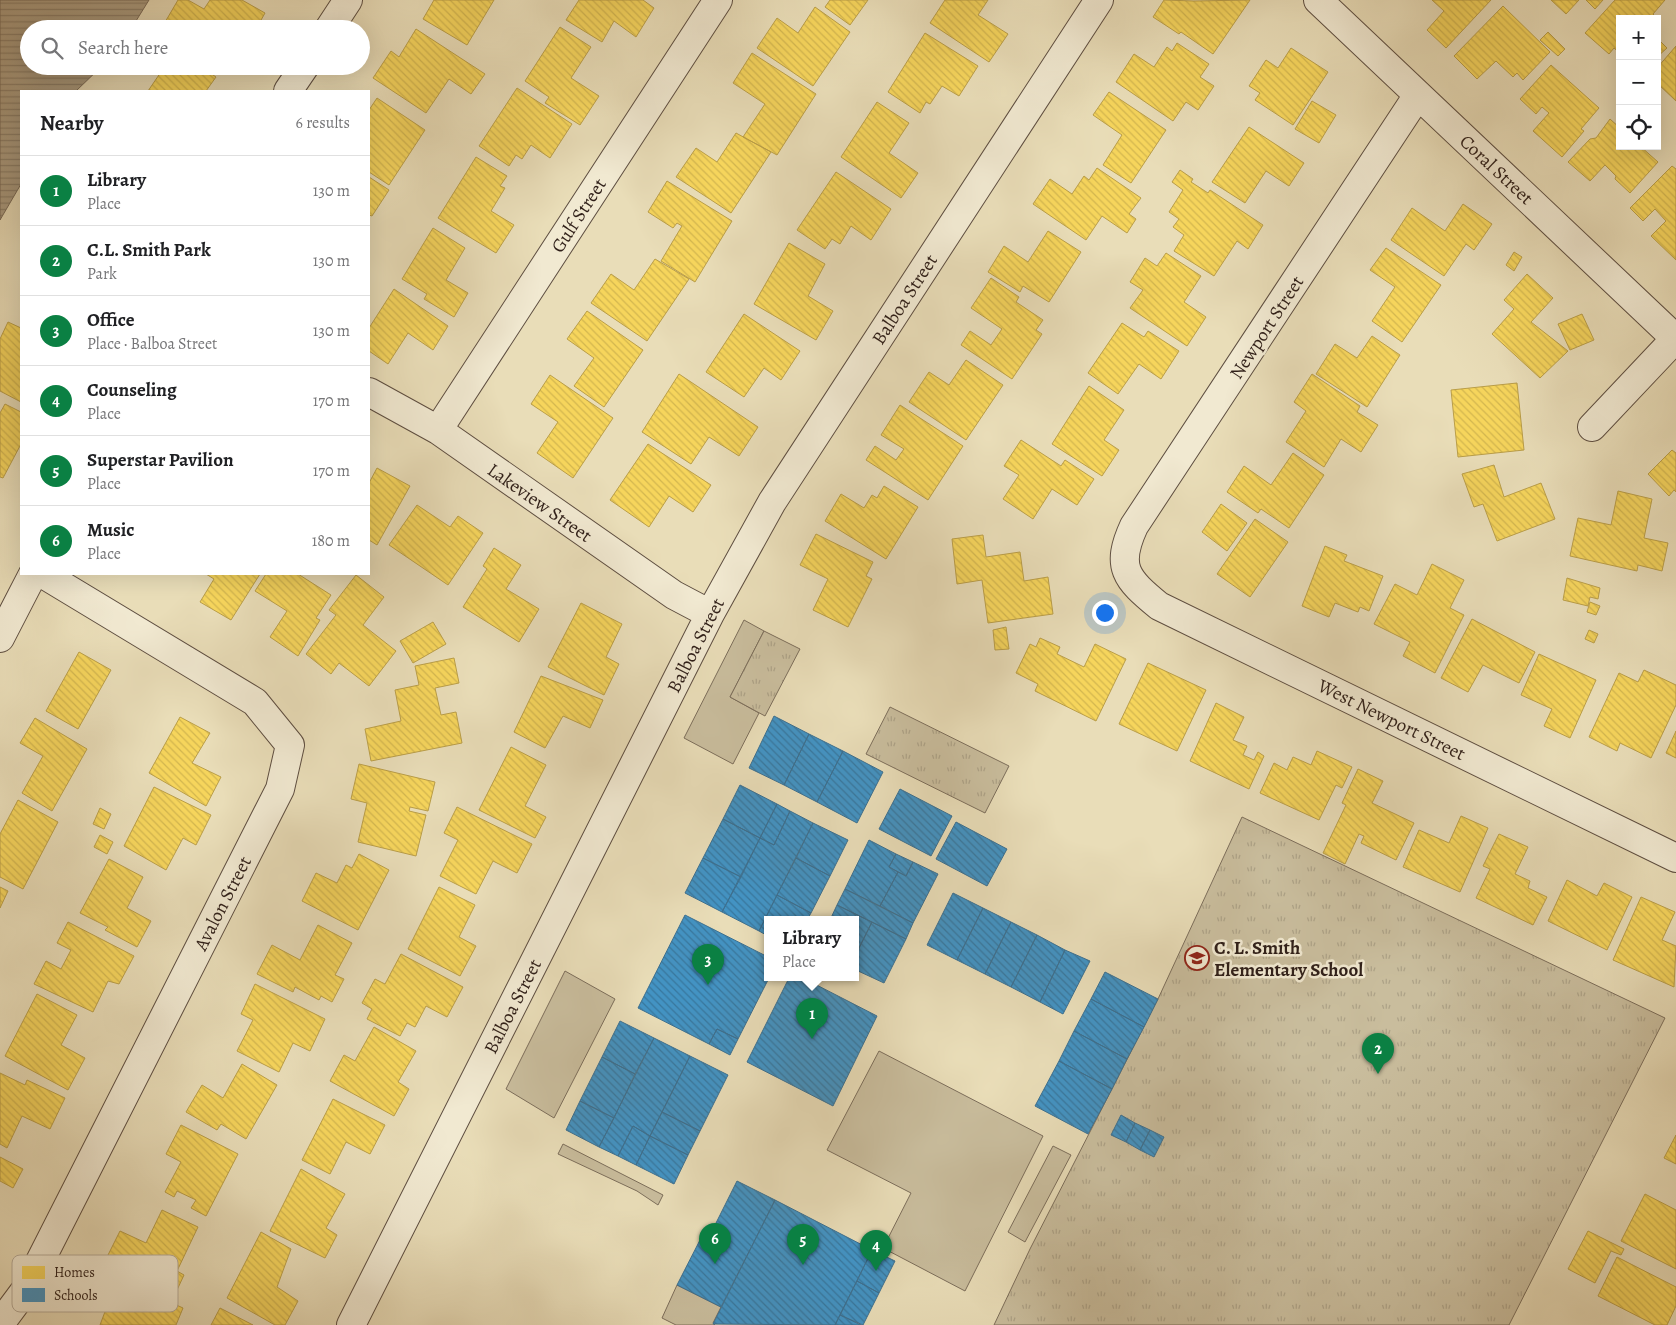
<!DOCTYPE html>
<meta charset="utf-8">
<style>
:root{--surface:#fff;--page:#f2f2f2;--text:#202124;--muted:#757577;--line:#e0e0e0;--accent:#0b8043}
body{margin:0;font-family:Alegreya,serif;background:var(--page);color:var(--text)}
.controls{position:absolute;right:15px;top:15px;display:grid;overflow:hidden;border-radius:0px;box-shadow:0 5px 20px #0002}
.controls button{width:45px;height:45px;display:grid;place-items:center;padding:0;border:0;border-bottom:1px solid var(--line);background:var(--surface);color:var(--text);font:25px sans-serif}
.you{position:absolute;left:1104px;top:612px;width:18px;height:18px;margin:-12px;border:4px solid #fff;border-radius:50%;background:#1a73e8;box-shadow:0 0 0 8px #1a73e833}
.badge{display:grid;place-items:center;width:32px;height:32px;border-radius:50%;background:var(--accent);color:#fff;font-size:16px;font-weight:700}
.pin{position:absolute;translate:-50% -41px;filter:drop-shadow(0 1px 2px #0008)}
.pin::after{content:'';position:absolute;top:26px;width:18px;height:15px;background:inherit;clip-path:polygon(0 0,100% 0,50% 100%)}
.popup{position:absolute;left:764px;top:916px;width:95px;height:65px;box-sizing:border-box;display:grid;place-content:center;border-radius:0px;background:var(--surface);filter:drop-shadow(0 1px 4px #0005);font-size:16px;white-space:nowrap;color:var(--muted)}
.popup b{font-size:19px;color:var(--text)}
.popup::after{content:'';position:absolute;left:50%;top:100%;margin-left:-10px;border:10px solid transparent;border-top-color:var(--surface)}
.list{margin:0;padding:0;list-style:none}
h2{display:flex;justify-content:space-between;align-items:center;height:65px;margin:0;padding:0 20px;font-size:21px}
h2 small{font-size:16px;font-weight:400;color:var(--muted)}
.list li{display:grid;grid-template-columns:32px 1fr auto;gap:15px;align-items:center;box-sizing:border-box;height:70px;padding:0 20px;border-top:1px solid var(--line)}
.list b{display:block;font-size:19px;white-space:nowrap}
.list p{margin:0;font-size:16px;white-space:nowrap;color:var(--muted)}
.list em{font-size:16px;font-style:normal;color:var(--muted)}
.icon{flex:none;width:28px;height:28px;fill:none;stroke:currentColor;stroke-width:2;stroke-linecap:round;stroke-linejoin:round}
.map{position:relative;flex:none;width:1676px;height:1325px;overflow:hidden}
.search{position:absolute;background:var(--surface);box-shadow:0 5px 20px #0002;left:20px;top:20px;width:350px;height:55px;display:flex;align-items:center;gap:12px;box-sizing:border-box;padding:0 18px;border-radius:28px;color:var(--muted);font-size:19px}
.panel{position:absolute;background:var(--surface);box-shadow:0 5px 20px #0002;left:20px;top:90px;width:350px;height:485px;border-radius:0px}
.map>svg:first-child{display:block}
.green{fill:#c9bd9d;stroke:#7c6e5b}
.park{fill:url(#park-tufts);stroke:#7c6e5b}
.water{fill:url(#water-rules);stroke:#796a58}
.homes{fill:url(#homes-back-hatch);stroke:#ba9e48}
.schools{fill:url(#schools-back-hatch);stroke:#3d7090}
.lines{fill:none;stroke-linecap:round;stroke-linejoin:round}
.minor-casing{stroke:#5e4e41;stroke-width:30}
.minor{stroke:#f1e9d1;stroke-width:28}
.labels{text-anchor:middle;stroke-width:5;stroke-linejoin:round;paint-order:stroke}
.street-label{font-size:19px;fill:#2f1f19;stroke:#f1e9d1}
.poi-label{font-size:19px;font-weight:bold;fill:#2f1f19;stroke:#f1e9d1;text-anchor:start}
.key{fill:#f1e9d1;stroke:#b7ac9a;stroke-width:1}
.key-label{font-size:14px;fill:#2f1f19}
</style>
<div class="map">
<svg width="1676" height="1325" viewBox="0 0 1676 1325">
<defs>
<pattern id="park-tufts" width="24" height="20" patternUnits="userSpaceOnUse" patternTransform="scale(1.25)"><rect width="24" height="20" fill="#c9bd9d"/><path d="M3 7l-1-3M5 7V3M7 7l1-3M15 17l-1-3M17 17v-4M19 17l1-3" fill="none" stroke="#ada287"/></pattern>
<pattern id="water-rules" width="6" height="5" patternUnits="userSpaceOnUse" patternTransform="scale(1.25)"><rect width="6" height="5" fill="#aa9c82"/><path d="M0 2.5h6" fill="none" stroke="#8b7f6a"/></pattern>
<pattern id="homes-back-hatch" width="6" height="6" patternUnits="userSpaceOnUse" patternTransform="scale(1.25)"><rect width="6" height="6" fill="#f6d55c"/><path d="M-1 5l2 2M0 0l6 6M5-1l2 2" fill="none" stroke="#d3b64f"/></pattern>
<pattern id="schools-back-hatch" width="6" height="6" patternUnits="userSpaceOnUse" patternTransform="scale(1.25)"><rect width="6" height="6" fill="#4393c3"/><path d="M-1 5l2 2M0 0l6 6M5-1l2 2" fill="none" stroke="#38779e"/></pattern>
</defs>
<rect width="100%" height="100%" fill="#e9ddb8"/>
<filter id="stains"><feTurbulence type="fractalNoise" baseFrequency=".004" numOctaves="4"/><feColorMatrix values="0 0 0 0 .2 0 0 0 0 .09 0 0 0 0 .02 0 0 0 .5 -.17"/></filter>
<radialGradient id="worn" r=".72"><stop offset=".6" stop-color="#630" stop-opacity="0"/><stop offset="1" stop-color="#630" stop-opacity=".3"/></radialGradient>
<path class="green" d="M744,620l20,11 -34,66 29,16 -26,51 -49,-26z
M565,971l50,28 -61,119 -48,-29z
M879,1051l164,85 -78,155 -82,-43 28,-55 -84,-43z
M563,1144l100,51 -5,10 -21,-14 -79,-37z
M1053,1146l18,9 -46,87 -17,-10z
M677,1285l44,22 -8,16 2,2h-39l-14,-7z"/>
<path class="park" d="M764,631l36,18 -35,67 -35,-19z
M890,707l119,59 -24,47 -119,-59z
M1242,817l423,201 -156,307h-515l36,-76 128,-250z"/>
<path class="water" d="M0,0h149l-18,29h-102v37h73l-26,25h-55v93l-21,36z"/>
<path class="homes" d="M178,0h10l16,9 6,-9h32l23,13 -9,16h-95z
M434,0h60l-27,45 -44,-26z
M579,0h64l11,8 -18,29 -22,-16 -12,21 -36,-22z
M830,0h38l-18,25 -25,-18z
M945,0h43l-10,15 30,19 -19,28 -59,-39z
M1164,0l30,1 56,-1 -37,54 -32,-22 -2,2 -26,-17z
M1432,0h59l-45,48 -19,-18 17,-19z
M1551,0h28l-13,14z
M1586,0h17l-8,9z
M1615,0h50l-12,14 3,3 -1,2h-35v34l-6,-5 -5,6 -24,-21z
M1503,6l47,46 -27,28 -6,-7 -4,4 -17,-16 -19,18 -23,-23z
M815,7l35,25 -37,54 -56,-38 20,-30 21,15z
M560,27l31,20 -20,31 28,18 -19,29 -35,-22 4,-6 -24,-16z
M416,29l69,45 -14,20 -22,-15 -23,34 -53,-35 18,-27 8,6z
M1548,32l17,17 -7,7 -18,-16z
M925,33l53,33 -19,30 -17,-10 -12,18 -4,-2 -6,11 -32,-21z
M1657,38l10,10 -10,9z
M1177,43l32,21 -9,13 14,9 -16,24 -12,-8 -13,19 -57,-39 18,-28 20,13 13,-20 5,4z
M1676,46v55l-19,-18v-15z
M1291,48l37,24 -35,53 -38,-25 5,-7 -11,-7 17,-26 12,8z
M752,53l64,41 -39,61 -34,-18 22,-33 -32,-21z
M1551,65l48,43 -18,21 3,2 -22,26 -29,-26 16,-18 -7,-6 -6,7 -16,-15z
M165,66h35l16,11 -10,14h-58z
M517,88l55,36 -22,34 -19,-13 -9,14 -6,-4 -7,11 -30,-20z
M1109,92l57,38 -35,53 -28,-18 19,-30 -29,-20z
M377,98l48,32 -36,55 -20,-13v-62z
M1312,101l24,14 -17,28 -24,-14z
M877,102l32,21 -20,30 29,20 -17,25 -60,-41z
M1610,119l10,9v18h20l18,16 -28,31 -15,-14 1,-3 -11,-11 -15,16 -22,-19 22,-23 6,-1z
M1249,127l55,36 -15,23 -23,-15 -21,32 -33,-21z
M736,133l35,19 -40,61 -55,-36 20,-29 21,14z
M476,157l31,19 -7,10 5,2 -14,23 23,14 -18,28 -58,-35z
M1672,166l4,3v91l-25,-24 15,-15 -11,-12 -12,12 -13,-13z
M1097,168l44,30 -12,16 7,5 -9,14 -25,-17 -16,24 -53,-36 17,-25 22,15 12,-18 5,4z
M1180,170l13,9 -2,3 17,11 2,-3 53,35 -15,24 -11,-8 -23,35 -40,-25 10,-16 -11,-8 6,-8 -10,-7 14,-22 -11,-8z
M836,172l55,37 -20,31 -20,-14 -11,18 -8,-5 -7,10 -28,-19z
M369,177l20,13 -17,26 -3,-1z
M667,181l65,40 -37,61 -34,-21 21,-35 -5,-3 -4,5 -25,-16z
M1463,204l29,20 -18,26 -8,-6 -22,32 -53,-36 21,-32 33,23z
M433,228l32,20 -19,32 22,13 -14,24 -30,-18 3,-5 -25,-15z
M1048,231l33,21 -32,50 -26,-16 -3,6 -32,-20 16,-26 24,16z
M789,243l36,21 -17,32 25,15 -17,29 -62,-36z
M1386,248l55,37 -39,57 -30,-21 23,-34 -25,-17z
M1514,252l8,5 -8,14 -8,-6z
M1166,253l35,23 -17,26 22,15 -19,29 -57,-38 13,-18 -13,-8 15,-24 12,8z
M655,259l34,20 -42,62 -56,-38 20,-29 23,16z
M1527,274l26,24 -22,24 37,29 -28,27 -48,-44 22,-25 -10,-9z
M991,278l28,19 -3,5 27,18 -7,10 6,4 -30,45 -51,-34 9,-14 21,14 11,-16 -31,-21z
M394,289l54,37 -15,24 -25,-17 -20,31 -19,-13v-23z
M587,311l56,39 -39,57 -30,-21 20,-28 -27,-19z
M744,314l56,37 -19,29 -17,-12 -20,29 -38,-25z
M1582,314l12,26 -24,10 -12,-26z
M8,322l13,6v74l-21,-11v-52z
M1122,323l22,14 4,-6 31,20 -18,28 -22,-15 -21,30 -30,-21z
M1372,336l28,19 -33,52 -51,-33 19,-30 22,14z
M966,360l37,25 -37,55 -57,-38 20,-30 20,13z
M679,374l79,53 -19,29 -30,-19 -18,27 -49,-32z
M1312,374l48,32 -3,6 21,13 -17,27 -20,-13 -17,28 -38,-25 20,-31 -12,-9z
M550,375l63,43 -40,60 -36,-25 21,-31 -27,-18z
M1517,383l7,67 -66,7 -7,-67z
M1089,386l35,24 -20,30 15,10 -17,26 -50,-32z
M5,404l16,8v32l-18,34 -3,-1v-64z
M900,405l63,41 -35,54 -62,-40 9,-14 21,14 8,-11 -23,-14z
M1021,440l40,26 4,-6 29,19 -17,26 -25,-16 -19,30 -30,-20 16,-24 -15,-9z
M648,444l63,41 -18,27 -24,-16 -20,31 -39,-27z
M1672,450l4,3v39l-2,-2 -5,6 -21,-22z
M1293,453l31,22 -35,53 -28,-19 -3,4 -31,-21 17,-26 27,19z
M1494,465l10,32 37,-14 14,36 -58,22 -14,-37 -9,3 -12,-33z
M377,468l33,18 -33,59 -8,-5v-57z
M884,486l34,21 -32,52 -61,-38 16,-27 23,14 8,-13 5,3z
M1618,491l34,8 -8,39 24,5 -6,28 -24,-6 -1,6 -67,-15 8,-38 33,7z
M1221,504l26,19 -20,28 -25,-19z
M417,505l33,22 8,-11 25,17 -35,52 -59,-40z
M1255,519l33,23 -38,55 -33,-23z
M816,534l57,28 -7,14 6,3 -24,48 -35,-17 15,-31 -28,-14z
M983,535l3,22 34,-5 4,29 24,-4 5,37 -65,9 -6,-43 -25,4 -5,-45z
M1325,546l22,9 -3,6 39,15 -14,35 -9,-4 -2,5 -23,-9 -6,14 -27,-11z
M494,548l27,17 -15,24 33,20 -20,33 -56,-35 24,-38 -4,-3z
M1432,564l32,16 -14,28 14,7 -29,58 -32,-17 7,-14 -36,-18 21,-40 22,11z
M206,574h54l-29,46 -31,-18 14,-23z
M266,574h32l33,21 -15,23 4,2 -22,36 -28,-19 17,-26 -32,-20z
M356,575l28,22 -21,28 33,26 -27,35 -30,-23 -8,11 -25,-20 30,-39 -7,-5z
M1567,578l33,10 -2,11 -8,-2 -2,9 -25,-6z
M1590,602l10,4 -4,9 -9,-3z
M581,603l41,21 -16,33 13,7 -15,31 -56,-28z
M1472,619l63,33 -16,31 -36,-18 -15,27 -27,-14z
M433,622l13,22 -33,19 -13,-22z
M1006,627l3,22 -14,1 -2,-20z
M1589,630l9,4 -4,9 -9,-4z
M1040,638l20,9 -3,7 27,13 11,-23 31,15 -30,62 -61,-30 3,-7 -22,-11 14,-29 6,3z
M79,652l32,18 -33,59 -32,-18z
M1539,654l57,26 -26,58 -26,-12 8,-17 -31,-14z
M454,658l5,25 -24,5 6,27 15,-3 6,31 -91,18 -6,-32 36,-8 -6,-31 24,-5 -4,-19z
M1148,663l58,27 -29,61 -58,-27z
M1644,670l32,15v20l-25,53 -31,-15 -3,8 -28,-14 30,-64 19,9z
M541,676l62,24 -13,28 -27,-12 -18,32 -31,-16z
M1216,703l28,14 -11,23 14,6 -4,9 11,5 4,-8 6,4 -15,33 -59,-28z
M180,717l30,16 -18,30 29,14 -15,29 -57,-33z
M35,718l52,31 -35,62 -30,-18 21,-37 -23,-13z
M1676,731v27l-10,-5z
M511,747l35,18 -21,41 21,11 -11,21 -56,-28z
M1317,751l35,16 -10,21 -6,-3 -17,35 -59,-27 14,-30 13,7 6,-13 18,8z
M359,764l76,18 -7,29 -18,-4 -1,4 17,4 -10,41 -58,-14 9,-39 -16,-4z
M1358,769l25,12 -11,22 42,20 -18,37 -35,-17 3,-7 -5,-2 -14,30 -22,-11 23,-48 -4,-2z
M154,787l57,28 -15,30 -13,-7 -17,32 -42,-24z
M18,800l40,22 -35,67 -23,-12v-43z
M457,807l75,37 -15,29 -24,-12 -17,33 -36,-18 18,-36 -14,-7z
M100,808l11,6 -7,15 -11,-5z
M1461,816l27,12 -28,64 -57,-25 16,-37 30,13z
M1499,834l29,13 -13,27 15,7 -2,7 19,9 -14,28 -57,-27 14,-29 -7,-3z
M100,835l13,7 -6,12 -13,-7z
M359,854l30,16 -31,60 -56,-29 14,-28 21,10 9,-18 6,3z
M109,859l34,18 -16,31 24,13 -14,26 -32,-17 3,-3 -28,-14z
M1567,880l30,16 7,-13 28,14 -25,53 -59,-29z
M0,887l8,4 -8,17z
M439,887l36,18 -16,32 17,9 -16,30 -52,-27z
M1641,897l34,15 -13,28 14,6 -2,41 -61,-27z
M68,922l66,34 -15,28 -11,-3 -15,31 -59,-28 12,-23 15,8 10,-19 -14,-7z
M318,925l34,18 -17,32 9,4 -12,23 -11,-6 -2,4 -24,-13 -2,5 -36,-18 15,-29 28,15z
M401,954l62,33 -16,30 -21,-11 -11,21 -8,-4 -7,13 -33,-17 5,-10 -10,-6 13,-24 10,5z
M255,984l70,35 -15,32 -17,-8 -14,29 -42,-21 16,-31 -12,-6z
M37,994l40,21 -16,30 24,13 -17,32 -63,-34z
M374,1027l42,24 -18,31 11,7 -15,27 -64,-35 14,-26 11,6z
M242,1064l35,21 -31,54 -25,-15 -4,6 -31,-18 16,-27 21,13z
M0,1073l25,12 2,-5 38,18 -15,31 -28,-13 -15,32 -7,-4z
M333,1099l52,26 -15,29 -24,-12 -16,32 -28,-14z
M181,1125l57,29 -32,62 -15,-8 5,-8 -19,-9 -3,6 -9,-5 16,-30 -15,-8z
M1676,1135v29l-12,-6z
M0,1157l23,12 -10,19 -13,-7z
M301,1169l44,25 -19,34 11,7 -12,23 -55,-27z
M1645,1194l31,16v59l-55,-28z
M162,1210l36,17 -21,44 7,4 -7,15 -35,-18 -2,4 -34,-17 14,-28 26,12z
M1588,1231l36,18 -3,6 -10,-4 -16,32 -27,-14z
M261,1232l30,17 -14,38 21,14 -13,24h-10l-48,-27z
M1617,1257l59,30v19l-9,19h-12l-57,-29z
M109,1274l74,34 -7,17h-76l6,-16 -11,-5z
M220,1308l33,17h-42z"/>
<path class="schools" d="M774,716l35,18 -25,51 -35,-17z
M809,734l34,17 -26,51 -33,-17z
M843,751l40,21 -26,51 -40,-21z
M740,785l37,19 -17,34 -37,-19z
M900,789l52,27 -21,40 -52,-27z
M777,804l13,7 -16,34 -14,-7z
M790,811l23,12 -54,108 -37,-19 38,-74 14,7z
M723,819l37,19 -19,39 -38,-19z
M956,822l51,27 -20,37 -51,-27z
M813,823l35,17 -18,36 -34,-18z
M869,840l27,14 -7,13 9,5 -18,34 -35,-17z
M896,854l17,8 -7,14 -17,-9z
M703,858l38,19 -19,35 -37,-19z
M796,858l34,18 -19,37 -34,-18z
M913,862l25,12 -25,49 -33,-17 18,-34 8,4z
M845,889l68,34 -7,16 -69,-34z
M953,893l30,15 -26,52 -30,-15z
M777,895l34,18 -4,7h-39v16l-9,-5z
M837,905l35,17 -16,32v-34h-26z
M983,908l28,14 -26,52 -28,-14z
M685,915l83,42 1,21 -31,61 -21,-10 -8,15 -71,-36z
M872,922l34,17 -22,44 -28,-13v-16z
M1011,922l26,13 -26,52 -26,-13z
M1037,935l28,15 -25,52 -29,-15z
M1065,950l25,11 -27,53 -23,-12z
M1105,972l53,27 -14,28 -53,-28z
M789,978h14l74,38 -44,90 -86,-44z
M1091,999l53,28 -17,32 -53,-28z
M620,1021l34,17 -19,36 -33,-17z
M717,1029l21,10 -8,16 -21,-11z
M1074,1031l53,28 -15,30 -53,-28z
M654,1038l36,18 -40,80 -17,-10 -15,30 -19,-9z
M690,1056l38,19 -28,56 -38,-19z
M602,1057l33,17 -21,44 -34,-17z
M1059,1061l53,28 -24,45 -53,-28z
M580,1101l34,17 -15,29 -33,-17z
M662,1112l38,19 -12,24 -38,-19z
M1121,1115l14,8 -9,19 -15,-7z
M1135,1123l15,7 -10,20 -14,-8z
M633,1126l17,10 -14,29 -18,-9z
M1150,1130l14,7 -10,20 -14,-7z
M650,1136l38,19 -14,29 -38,-19z
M737,1181l38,19 -54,107 -44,-22 23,-45 6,3z
M775,1200l97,50 -37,75 -122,-1z
M872,1250l23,11 -16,32 -22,-12z
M857,1281l22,12 -16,32 -23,-10z
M840,1315l21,10h-26z"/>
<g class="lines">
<defs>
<path id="minor" d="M1318,0l358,339
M329,29l19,-29
M288,91l17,-25
M1418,95l-284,431c-19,41 -8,53 25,80l517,252
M369,392l69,38 236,165 36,19
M1592,427l84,-89
M438,430l280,-430
M0,638l33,-64
M0,1324l26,-35 254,-500 10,-44 -35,-43 -212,-128
M351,1325l359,-711 62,-112 327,-502"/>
</defs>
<use href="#minor" class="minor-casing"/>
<use href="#minor" class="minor"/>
</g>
<defs>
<symbol id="school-ring" viewBox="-11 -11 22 22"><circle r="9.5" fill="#f1e9d1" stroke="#8f2418" stroke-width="1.5"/><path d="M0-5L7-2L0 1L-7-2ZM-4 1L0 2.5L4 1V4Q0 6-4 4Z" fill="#8f2418"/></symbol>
</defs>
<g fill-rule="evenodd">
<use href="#school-ring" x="1183" y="944" width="28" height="28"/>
</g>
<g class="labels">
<g class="street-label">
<text transform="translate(1497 169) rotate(43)" y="7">Coral Street</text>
<text transform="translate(578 215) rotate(-57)" y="7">Gulf Street</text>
<text transform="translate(904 299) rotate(-57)" y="7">Balboa Street</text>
<text transform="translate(1266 327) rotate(-57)" y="7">Newport Street</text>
<text transform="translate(540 502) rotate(35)" y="7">Lakeview Street</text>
<text transform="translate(695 645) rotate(-63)" y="7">Balboa Street</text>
<text transform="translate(1392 719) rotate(26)" y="7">West Newport Street</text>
<text transform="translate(222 903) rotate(-63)" y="7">Avalon Street</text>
<text transform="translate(512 1006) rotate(-63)" y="7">Balboa Street</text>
</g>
<g class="poi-label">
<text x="1214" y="954">C. L. Smith<tspan x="1214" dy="22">Elementary School</tspan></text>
</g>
</g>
<rect x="12" y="1255" width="166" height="57" rx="8" class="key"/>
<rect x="22" y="1266" width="23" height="13" fill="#f6d55c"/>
<rect x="22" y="1288" width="23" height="14" fill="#4393c3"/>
<g class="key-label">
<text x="54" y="1277">Homes</text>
<text x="54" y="1300">Schools</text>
</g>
<rect width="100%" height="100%" filter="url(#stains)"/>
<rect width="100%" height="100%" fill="url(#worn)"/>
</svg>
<div class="controls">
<button>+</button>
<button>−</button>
<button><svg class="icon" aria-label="locate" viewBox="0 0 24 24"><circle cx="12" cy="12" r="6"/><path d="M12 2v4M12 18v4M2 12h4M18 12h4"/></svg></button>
</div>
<div class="you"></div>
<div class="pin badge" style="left:812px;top:1039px">1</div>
<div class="popup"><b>Library</b>Place</div>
<div class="pin badge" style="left:1378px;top:1074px">2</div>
<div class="pin badge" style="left:708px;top:985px">3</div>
<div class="pin badge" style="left:876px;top:1271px">4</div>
<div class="pin badge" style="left:803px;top:1265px">5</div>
<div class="pin badge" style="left:715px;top:1264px">6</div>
<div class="search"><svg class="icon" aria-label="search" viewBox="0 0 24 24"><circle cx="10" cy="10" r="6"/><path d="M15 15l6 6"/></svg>Search here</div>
<section class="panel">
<h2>Nearby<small>6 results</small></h2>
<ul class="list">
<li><span class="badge">1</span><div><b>Library</b><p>Place</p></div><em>130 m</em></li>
<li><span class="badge">2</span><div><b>C.L. Smith Park</b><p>Park</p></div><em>130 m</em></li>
<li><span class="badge">3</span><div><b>Office</b><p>Place · Balboa Street</p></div><em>130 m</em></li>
<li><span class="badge">4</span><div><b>Counseling</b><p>Place</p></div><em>170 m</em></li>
<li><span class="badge">5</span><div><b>Superstar Pavilion</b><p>Place</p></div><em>170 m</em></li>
<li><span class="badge">6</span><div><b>Music</b><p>Place</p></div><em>180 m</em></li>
</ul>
</section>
</div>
